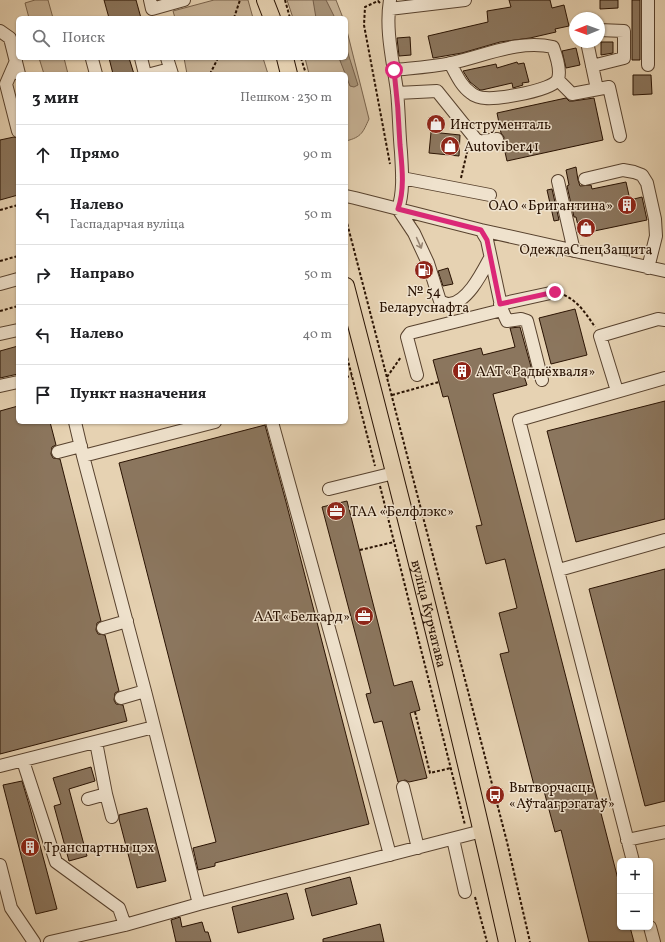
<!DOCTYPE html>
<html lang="ru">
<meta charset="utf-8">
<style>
:root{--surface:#fff;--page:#f6f6f6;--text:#202124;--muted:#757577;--line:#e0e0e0}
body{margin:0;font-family:Vollkorn,serif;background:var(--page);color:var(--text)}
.controls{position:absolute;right:12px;bottom:12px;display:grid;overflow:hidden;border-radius:6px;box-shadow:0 1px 3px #0004}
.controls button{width:36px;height:36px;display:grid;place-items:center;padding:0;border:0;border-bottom:1px solid var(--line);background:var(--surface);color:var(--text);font:20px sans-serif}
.compass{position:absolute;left:569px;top:12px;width:36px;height:36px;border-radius:50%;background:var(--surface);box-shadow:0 1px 3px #0004;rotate:269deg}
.stop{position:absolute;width:12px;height:12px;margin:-9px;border:3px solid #db2777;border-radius:50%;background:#fff}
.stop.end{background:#db2777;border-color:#fff;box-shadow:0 1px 4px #0008}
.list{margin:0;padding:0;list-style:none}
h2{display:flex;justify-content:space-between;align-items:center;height:52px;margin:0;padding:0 16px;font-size:17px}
h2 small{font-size:13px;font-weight:400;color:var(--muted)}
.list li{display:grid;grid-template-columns:26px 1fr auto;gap:12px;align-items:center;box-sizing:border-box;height:60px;padding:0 16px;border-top:1px solid var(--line)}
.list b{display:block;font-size:15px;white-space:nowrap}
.list p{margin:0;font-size:13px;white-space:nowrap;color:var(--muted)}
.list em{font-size:13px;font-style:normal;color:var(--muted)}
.icon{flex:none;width:22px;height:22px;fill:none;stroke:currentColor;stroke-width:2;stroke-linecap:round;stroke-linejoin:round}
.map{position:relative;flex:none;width:665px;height:942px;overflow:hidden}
.search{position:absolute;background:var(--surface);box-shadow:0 1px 3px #0004;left:16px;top:16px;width:332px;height:44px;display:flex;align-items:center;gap:10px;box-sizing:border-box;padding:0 14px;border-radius:6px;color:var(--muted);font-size:15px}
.panel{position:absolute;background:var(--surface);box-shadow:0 1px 3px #0004;left:16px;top:72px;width:332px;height:352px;border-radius:6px}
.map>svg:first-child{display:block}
.green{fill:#c6b194;stroke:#78624b}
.water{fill:#a69176;stroke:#745e48}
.building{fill:#8b765e;stroke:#291202}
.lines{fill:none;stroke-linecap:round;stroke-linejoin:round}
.minor-casing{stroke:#58422e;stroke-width:14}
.major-casing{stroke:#291202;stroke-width:18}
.path{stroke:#291202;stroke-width:2;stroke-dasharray:3 2;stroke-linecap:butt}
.minor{stroke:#efe2cd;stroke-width:12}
.major{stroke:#e6d2b2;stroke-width:16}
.oneway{stroke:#968472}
.route{stroke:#db2777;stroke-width:5}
.labels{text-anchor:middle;stroke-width:3;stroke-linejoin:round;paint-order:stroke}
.poi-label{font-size:14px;fill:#291202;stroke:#efe2cd;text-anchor:start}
.street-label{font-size:14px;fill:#291202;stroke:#efe2cd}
</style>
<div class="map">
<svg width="665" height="942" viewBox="0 0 665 942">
<rect width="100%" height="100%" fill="#e6d2b2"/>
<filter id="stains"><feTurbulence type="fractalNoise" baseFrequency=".005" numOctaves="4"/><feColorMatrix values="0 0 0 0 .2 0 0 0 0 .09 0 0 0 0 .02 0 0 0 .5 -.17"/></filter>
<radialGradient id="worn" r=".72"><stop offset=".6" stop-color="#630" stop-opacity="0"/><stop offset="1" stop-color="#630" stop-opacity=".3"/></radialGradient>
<path class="green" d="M35,0h13l5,18h-24l-4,-15z
M214,0h34l5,18h-78l-2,-7z
M287,0h49l7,18h-50z
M346,27l23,92c-6,13 -7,18 -23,22v-67h-37l-4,-16h41z
M39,58h25l4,16h-24z
M184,58h79l5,16h-81z"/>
<path class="water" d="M313,0h13l9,18h-19z
M346,47l12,38 -4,2 -4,-1 -11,-28h7z"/>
<path class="building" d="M104,0h32l5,18h-32z
M509,0h41l2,8 12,-3 5,21 -14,3 1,3 -26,6 -30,4 -38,11 -29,5 -5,-22 60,-14 -1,-11 24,-4z
M600,0h18v8l-18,1z
M632,0h8v60h-8z
M410,37l1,18 -12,1 -2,-18z
M601,42h12v11l-12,2z
M576,48l4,17 -14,3 -4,-17z
M109,58h20l5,16h-21z
M517,62l1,2 6,-1 5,19 -7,1 1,2 -10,3 -1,-5 -30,7h-2l-10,-8 -7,-11 33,-7 1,4z
M633,75h18l1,19 -19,1z
M566,98l3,3h4l21,-3 9,42 -96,21 -4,-18 1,-6 -3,-4 -4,-20z
M431,132l29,3 -1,21 -30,-3z
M14,137l4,1v57l-18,5v-60z
M576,167l2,13 2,6 11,-1 1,4 34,-7 4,18 12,-3 5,23 -67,14 -4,-17h-2l-7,-31 2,-1 -3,-15z
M552,189l7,31 -5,1 -7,-31z
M448,268l5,16 -10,2 -5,-15z
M575,309l12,46 -36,9 -12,-46z
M520,327l13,47 -9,2 3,9 -34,9 127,493v40h10l4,15h-45l-28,-112 -6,2 -11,-41 -8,2 -36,-139 9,-2 -10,-39 18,-5 -12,-49 -19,5 -10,-38 6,-1 -34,-129 -5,1 -10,-37 48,-12 2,7 32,-8 -5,-19z
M18,346v28l-18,4v-27z
M665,401v118l-89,23 -29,-111z
M18,406v16h32l6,23 -4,2 -1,7 2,4 7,1 41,162 -4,2 -1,7 2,4 7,1 14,56 -4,2 -1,7 2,4 7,1 4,16 -127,33v-343z
M265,425l21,77 83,322 -154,39v3l-17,4 -5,-22 23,-6 -97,-379z
M347,501l47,185 18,-5 8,29 -10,3 17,65 -18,4 -4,-2 -7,2 -16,-61 -8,2 -8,-29 5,-1 -49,-186z
M665,569v232l-20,5 -56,-217z
M91,767l4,14 -26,8 18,67 -18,5 -15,-55 7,-2 -8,-26z
M22,781l8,27 27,101 -21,5 -33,-129z
M147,808l19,73 -29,7 -18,-69v-4z
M350,877l7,27 -45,12 -7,-27z
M287,893l7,26 -56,14 -6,-26z
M180,917l2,10 20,-5 3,10h3l3,10h-35l-5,-22z
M380,924l4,18h-61v-3z"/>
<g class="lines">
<defs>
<path id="minor" d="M150,0l2,9 32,-9
M390,0c-5,30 3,61 7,91 2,20 2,41 4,61 1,19 3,39 -3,57l16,24 14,30 12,38c2,1 6,3 9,3 18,-1 33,-31 41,-46
M648,0v65
M389,9l76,-9
M0,31l10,7 9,36
M587,42l10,47
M141,58l4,16
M167,58l5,16
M92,59l4,15
M16,61l-10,23 12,47
M592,66l32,-8v-27l-25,-1
M394,70c19,-2 38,-3 57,-7 33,-7 68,-24 102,-16 3,8 8,23 5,32 -5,12 -60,20 -73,19 -4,0 -11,-2 -14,-5 -10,-7 -15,-19 -21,-30
M151,74l19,-5
M558,80l14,14 37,-7 11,49
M397,93l40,-2 41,51 19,-3
M402,178l88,17
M585,179l38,-9 11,2 8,3 5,8 8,36 1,17 -8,32
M558,181l16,70
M346,196l9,2 126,32 184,41
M0,284l18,-5
M500,304l55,-12
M502,310l5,11 14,-2 6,2 15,59
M0,334l18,-4
M417,375l-10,-38 3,-4 92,-23 -15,-70 -6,-10
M0,386l18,-4
M617,391l-17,-55 58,-17 7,1
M75,422l8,34
M215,422l-132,34 62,235 54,213 283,-73
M272,422l66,239 52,194
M58,452l23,-6
M329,489l65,-16
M559,570l106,-30
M103,628l24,-7
M121,698l24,-7
M23,761l33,101 63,46 6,17
M0,766l154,-39
M403,787l15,61
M106,794l6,23
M88,799l18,-5 -10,-52
M453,839l12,53
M627,840l38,-8
M633,861l-114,-441 146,-42
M0,865l11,43 23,34
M650,927l4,15
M50,942l75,-17 74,-21"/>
<g id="major">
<path d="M265,0l7,18"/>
<path d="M285,58l4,16"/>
<path id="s1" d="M346,286c57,218 112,437 161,656"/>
</g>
</defs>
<use href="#minor" class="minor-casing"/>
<use href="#major" class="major-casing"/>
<path class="path" d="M285,0l5,18
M380,3l-2,-2 -13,6 -1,18 26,139
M234,18l6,-18
M301,58l5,16
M210,74l8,-16
M461,178l7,-30
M0,210l18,-5
M346,219l161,623 23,100
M0,261l18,-5
M564,295c14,6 23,20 31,32
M0,311l18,-5
M346,353l29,113
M346,377l6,-1
M387,377l14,-20
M392,395l47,-13
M380,486l85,339
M360,550l34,-8
M415,712l15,61 21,-5
M475,897l12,45"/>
<use href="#minor" class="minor"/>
<use href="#major" class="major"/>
</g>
<defs><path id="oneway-shaft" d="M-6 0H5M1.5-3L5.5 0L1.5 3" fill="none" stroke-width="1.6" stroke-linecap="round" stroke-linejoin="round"/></defs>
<use class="oneway" href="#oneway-shaft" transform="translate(419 243) rotate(66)"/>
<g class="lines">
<path class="route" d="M394,70c3,25 5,50 6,75 2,21 5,44 -2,64l83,21 6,10 13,64 55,-12"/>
</g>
<defs>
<symbol id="shop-disc" viewBox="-11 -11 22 22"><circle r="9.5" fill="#8f2418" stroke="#efe2cd"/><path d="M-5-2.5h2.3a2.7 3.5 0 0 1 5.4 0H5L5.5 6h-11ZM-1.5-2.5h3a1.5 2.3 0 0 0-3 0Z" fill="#fff"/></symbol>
<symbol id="building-disc" viewBox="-11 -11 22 22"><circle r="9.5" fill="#8f2418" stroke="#efe2cd"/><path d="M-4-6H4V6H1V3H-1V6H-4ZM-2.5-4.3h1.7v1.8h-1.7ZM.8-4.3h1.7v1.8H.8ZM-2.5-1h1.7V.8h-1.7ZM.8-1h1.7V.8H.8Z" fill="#fff"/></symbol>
<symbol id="fuel-disc" viewBox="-11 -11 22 22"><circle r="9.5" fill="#8f2418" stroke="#efe2cd"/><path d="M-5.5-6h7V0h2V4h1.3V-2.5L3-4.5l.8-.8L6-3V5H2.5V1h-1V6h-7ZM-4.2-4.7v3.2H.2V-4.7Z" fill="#fff"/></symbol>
<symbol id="office-disc" viewBox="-11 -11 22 22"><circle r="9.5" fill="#8f2418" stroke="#efe2cd"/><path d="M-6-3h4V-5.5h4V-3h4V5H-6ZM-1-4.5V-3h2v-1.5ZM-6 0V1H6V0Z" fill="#fff"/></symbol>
<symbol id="bus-disc" viewBox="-11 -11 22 22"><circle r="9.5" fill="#8f2418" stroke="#efe2cd"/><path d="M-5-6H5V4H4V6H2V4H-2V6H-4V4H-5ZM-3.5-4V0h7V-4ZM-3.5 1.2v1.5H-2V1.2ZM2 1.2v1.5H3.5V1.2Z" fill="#fff"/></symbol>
</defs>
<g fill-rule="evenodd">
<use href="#shop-disc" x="425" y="113" width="22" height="22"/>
<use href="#shop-disc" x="439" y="135" width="22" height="22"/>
<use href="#building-disc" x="616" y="194" width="22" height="22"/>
<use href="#shop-disc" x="575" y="217" width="22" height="22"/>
<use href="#fuel-disc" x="413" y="259" width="22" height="22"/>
<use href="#building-disc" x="451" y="360" width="22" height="22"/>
<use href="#office-disc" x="325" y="500" width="22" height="22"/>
<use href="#office-disc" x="353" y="605" width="22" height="22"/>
<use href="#bus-disc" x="484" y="784" width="22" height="22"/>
<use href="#building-disc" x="19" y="836" width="22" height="22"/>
</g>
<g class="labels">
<g class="poi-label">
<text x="450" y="129">Инструменталь</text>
<text x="464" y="151">Autoviber41</text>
<text x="613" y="210" text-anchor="end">ОАО «Бригантина»</text>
<text x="586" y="254" text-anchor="middle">ОдеждаСпецЗащита</text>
<text x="424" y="296" text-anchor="middle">№ 54<tspan x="424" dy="16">Беларуснафта</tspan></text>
<text x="476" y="376">ААТ «Радыёхваля»</text>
<text x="350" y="516">ТАА «Белфлэкс»</text>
<text x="350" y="621" text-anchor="end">ААТ «Белкард»</text>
<text x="509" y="792">Вытворчасць<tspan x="509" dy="16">«Аўтаагрэгатаў»</tspan></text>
<text x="44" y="852">Транспартны цэх</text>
</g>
<g class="street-label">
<text dy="5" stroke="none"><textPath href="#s1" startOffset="338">вуліца Курчатава</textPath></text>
</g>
</g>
<rect width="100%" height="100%" filter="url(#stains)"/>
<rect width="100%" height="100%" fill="url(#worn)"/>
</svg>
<div class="controls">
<button>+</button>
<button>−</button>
</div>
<svg class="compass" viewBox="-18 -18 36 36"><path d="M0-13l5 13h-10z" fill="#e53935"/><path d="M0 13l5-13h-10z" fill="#757577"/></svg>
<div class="stop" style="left:394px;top:70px"></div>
<div class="stop end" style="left:555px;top:292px"></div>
<div class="search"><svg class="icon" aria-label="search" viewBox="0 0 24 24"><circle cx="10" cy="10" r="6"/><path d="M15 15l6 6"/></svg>Поиск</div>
<section class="panel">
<h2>3 мин<small>Пешком · 230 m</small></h2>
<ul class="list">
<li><svg class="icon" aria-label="ahead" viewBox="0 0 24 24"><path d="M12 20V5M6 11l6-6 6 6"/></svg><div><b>Прямо</b></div><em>90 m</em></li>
<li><svg class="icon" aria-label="left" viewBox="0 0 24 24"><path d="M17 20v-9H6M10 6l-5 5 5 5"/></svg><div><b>Налево</b><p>Гаспадарчая вуліца</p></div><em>50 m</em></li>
<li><svg class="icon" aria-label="right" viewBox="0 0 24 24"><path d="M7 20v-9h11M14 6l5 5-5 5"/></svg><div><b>Направо</b></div><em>50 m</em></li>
<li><svg class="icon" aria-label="left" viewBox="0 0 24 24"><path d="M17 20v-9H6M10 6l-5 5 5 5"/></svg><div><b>Налево</b></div><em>40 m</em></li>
<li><svg class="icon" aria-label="arrive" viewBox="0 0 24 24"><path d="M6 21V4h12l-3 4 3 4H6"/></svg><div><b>Пункт назначения</b></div></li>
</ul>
</section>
</div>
